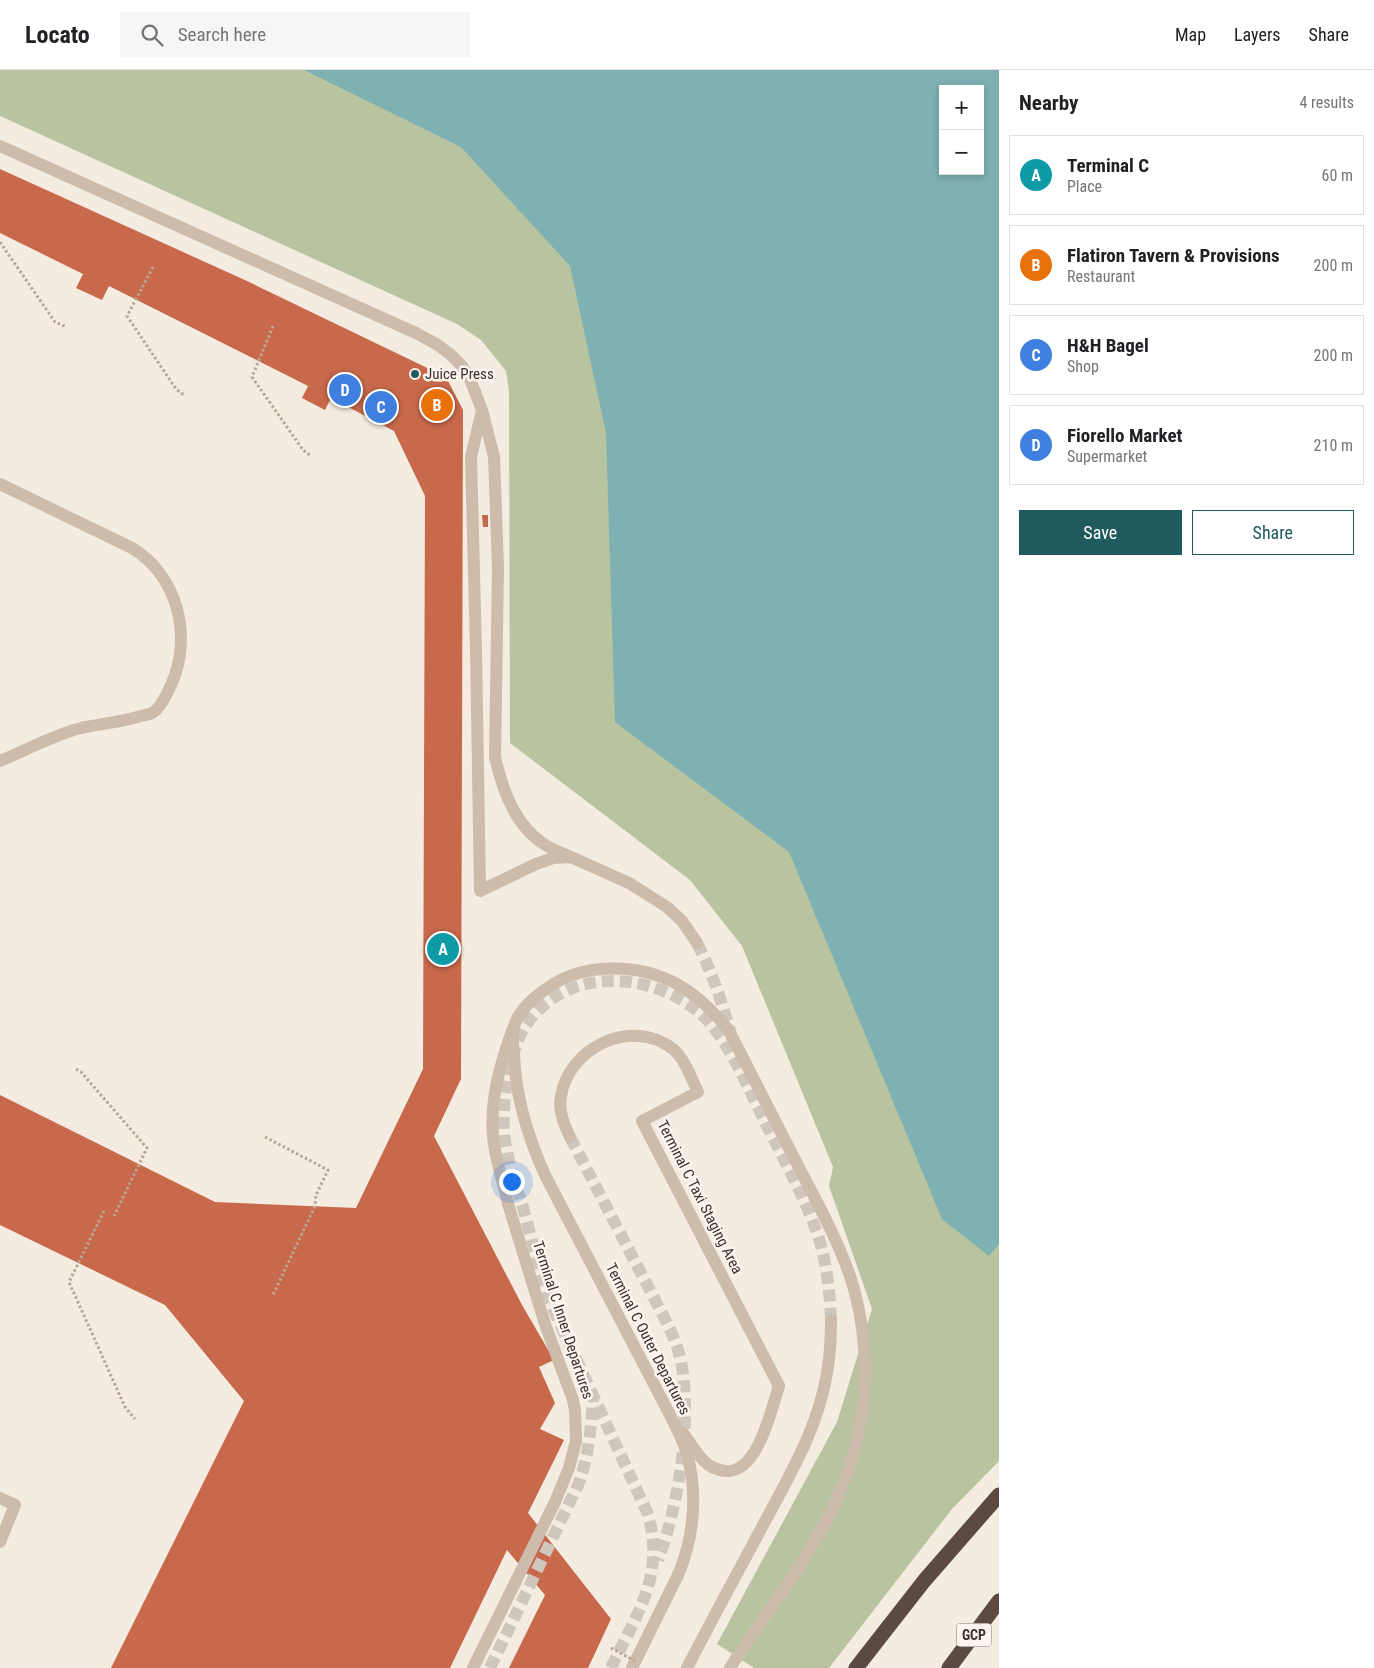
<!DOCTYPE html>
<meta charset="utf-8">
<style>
:root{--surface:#fff;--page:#f6f6f6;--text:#202124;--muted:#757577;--line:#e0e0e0;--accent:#1f5a5e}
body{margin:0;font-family:"Roboto Condensed",sans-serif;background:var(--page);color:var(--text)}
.controls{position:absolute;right:15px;top:15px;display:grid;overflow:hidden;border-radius:0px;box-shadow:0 2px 8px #0003}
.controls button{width:45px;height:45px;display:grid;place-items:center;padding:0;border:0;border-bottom:1px solid var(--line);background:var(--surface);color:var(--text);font:25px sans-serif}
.you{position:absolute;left:511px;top:1111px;width:18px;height:18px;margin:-12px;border:4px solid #fff;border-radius:50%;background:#1a73e8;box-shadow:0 0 0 8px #1a73e833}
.badge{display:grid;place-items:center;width:32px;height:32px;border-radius:50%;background:var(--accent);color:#fff;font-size:16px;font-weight:700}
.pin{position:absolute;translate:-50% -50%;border:2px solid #fff;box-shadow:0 1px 5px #0006}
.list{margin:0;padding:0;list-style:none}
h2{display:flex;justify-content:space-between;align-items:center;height:65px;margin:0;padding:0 20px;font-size:21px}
h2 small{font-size:16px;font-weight:400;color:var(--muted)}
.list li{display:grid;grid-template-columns:32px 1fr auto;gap:15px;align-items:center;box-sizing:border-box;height:80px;margin:0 10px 10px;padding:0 10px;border:1px solid var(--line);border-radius:0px}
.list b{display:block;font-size:19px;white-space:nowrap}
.list p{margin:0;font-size:16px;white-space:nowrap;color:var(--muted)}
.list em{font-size:16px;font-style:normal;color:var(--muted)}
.actions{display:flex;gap:10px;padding:15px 20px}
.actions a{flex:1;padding:11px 0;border:1px solid var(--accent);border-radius:0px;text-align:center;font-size:18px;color:var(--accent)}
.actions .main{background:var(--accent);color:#fff}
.icon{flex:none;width:28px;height:28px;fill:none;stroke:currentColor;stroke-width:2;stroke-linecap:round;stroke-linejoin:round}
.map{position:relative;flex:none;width:999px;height:1598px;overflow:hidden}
header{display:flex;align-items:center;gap:30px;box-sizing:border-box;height:70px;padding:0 25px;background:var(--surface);border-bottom:1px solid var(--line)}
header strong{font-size:24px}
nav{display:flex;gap:28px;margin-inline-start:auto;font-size:18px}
.search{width:350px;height:45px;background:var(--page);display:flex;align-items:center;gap:12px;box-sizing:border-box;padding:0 18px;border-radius:0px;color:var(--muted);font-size:19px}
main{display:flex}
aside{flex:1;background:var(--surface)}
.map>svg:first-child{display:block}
.green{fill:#b8c4a0;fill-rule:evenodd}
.water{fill:#7fb0b2;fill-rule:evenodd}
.building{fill:#c8694b}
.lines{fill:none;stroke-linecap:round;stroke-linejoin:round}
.minor-tunnel{stroke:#cfc6bd;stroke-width:12;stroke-dasharray:12 6;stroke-linecap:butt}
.path{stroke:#b9a596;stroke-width:3;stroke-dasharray:2.5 2.5;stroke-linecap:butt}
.minor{stroke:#cdbbac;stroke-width:12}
.highway{stroke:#5c4a42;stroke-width:15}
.path-bridge{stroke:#b9a596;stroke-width:3;stroke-dasharray:2.5 2.5;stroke-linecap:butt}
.minor-bridge{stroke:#cdbbac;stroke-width:12}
.poi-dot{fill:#1f5a5e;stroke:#fbf5ee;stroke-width:2}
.labels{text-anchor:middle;stroke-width:5;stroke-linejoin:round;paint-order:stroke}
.shield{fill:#fbf5ee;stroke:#756b66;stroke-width:1}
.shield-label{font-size:14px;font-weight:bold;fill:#3b302b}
.poi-label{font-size:15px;fill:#3b302b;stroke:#fbf5ee;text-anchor:start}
.street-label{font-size:15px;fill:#3b302b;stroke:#fbf5ee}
</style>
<header>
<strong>Locato</strong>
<div class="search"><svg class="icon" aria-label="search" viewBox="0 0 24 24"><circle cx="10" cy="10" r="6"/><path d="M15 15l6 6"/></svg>Search here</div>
<nav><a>Map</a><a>Layers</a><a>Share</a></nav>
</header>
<main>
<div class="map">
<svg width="999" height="1598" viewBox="0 0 999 1598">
<rect width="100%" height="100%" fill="#f4ebe1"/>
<path class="green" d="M0,0h999v1391l-47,48 -123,159h-75l-37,-24 120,-222 35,-113 -43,-123 4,-19 -91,-221 -52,-66 -180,-137 -1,-352 -3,-20 -25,-31 -24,-16 -457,-208zM943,19h37v82h-37z"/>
<path class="water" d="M304,0h695v1174l-10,12 -47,-37 -153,-367 -174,-130 -9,-289 -36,-167 -109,-119zM943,19h37v82h-37z"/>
<path class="building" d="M0,99l247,112 199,96 17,33 -2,669 -27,57 88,169 32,55 -15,7 16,36 -15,26 24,11 -36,73 83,106 -23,49h-79l36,-73 -38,-45 -57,118h-339l133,-267 -79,-96 -165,-80v-130l215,107 141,6 67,-139 2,-573 -31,-65 -63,-33 -6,12 -23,-12 6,-12 -199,-100 -7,14 -26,-12 7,-14 -83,-41z
M482,445h6v12h-5z"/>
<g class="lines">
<path class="minor-tunnel" d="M697,873c15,29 25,59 34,91
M570,1067l97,186c8,16 14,33 16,51 7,57 -5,133 -25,186
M490,1598l89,-185c10,-28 12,-56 14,-85
M611,1598c25,-53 56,-94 36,-156l-93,-201c-12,-32 -21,-66 -30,-100 -8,-26 -18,-53 -20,-81 -2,-28 5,-77 20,-102 14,-23 40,-41 67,-45 39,-7 79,5 109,30 27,23 50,79 66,111 19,38 41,77 54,118 7,26 10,52 11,78"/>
<path class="path" d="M0,172l55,80 12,5
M153,197l-26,49 49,73 8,6
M273,256l-21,51 51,73 8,6
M76,999l5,3 66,76 -33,68
M265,1067l63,33 -12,25 -1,11 -42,89
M104,1141l-35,71 56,125 10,12"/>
<path class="minor" d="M0,76l416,187 22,12 13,10 11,11 8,13 12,31 12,47 4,111 -3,189c8,35 21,72 54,90 7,4 15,7 22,10
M482,340l-11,47 5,192 4,242 56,-27 17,-6 18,-1 58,26 38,24 15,14 15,22
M0,414l132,64c46,27 61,90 39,137 -4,9 -11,24 -19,28 -3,2 -8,2 -11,3 -20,6 -40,8 -60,12 -28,7 -54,22 -81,33
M570,1067c-6,-13 -12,-26 -9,-41 8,-49 71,-79 112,-47 12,10 18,29 25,43l-56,29 137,265
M508,1134c-5,-22 -13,-45 -15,-68 -3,-37 7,-71 19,-105
M0,1428l15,7 -15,37
M632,1598l46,-93
M687,1598c24,-47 50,-94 75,-141 26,-49 56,-98 65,-154 3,-17 4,-35 4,-53
M730,1598l7,-11"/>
<path class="highway" d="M856,1598l68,-87 75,-86
M949,1598l50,-67"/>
<path class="path-bridge" d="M611,1578l24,13"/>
<path class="minor-bridge" d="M683,1363c7,9 13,20 21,28 5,5 13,9 21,10 33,3 46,-61 54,-85
M678,1505c16,-37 20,-82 9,-121 -4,-14 -11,-27 -17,-39l-124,-238c-18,-39 -30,-77 -32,-121 -1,-9 -2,-21 0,-30 5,-16 19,-28 32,-37 36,-27 92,-26 131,-5 20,11 36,27 51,45 23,44 45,88 67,131 20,38 41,76 55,116 23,71 19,151 -11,218 -26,59 -66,110 -102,163
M473,1598l82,-166 14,-34 7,-27 -1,-30 -2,-11 -28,-76 -37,-120"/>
</g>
<circle class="poi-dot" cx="415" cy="304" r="5"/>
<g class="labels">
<rect class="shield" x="956.5" y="1553.5" width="35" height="23" rx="4"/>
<g class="shield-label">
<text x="974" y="1570">GCP</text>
</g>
<g class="poi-label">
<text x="425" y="309">Juice Press</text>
</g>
<g class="street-label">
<text transform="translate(700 1127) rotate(63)" y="5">Terminal C Taxi Staging Area</text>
<text transform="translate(563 1250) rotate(72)" y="5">Terminal C Inner Departures</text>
<text transform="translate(648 1269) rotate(63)" y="5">Terminal C Outer Departures</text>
</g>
</g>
</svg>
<div class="controls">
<button>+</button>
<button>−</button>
</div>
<div class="you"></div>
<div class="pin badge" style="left:443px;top:879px;background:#0f9aa8">A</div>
<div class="pin badge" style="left:437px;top:335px;background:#e8710a">B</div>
<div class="pin badge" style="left:381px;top:337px;background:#3f7fe0">C</div>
<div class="pin badge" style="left:345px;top:320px;background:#3f7fe0">D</div>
</div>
<aside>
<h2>Nearby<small>4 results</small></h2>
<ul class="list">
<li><span class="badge" style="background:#0f9aa8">A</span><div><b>Terminal C</b><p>Place</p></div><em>60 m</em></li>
<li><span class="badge" style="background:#e8710a">B</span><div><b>Flatiron Tavern &amp; Provisions</b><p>Restaurant</p></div><em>200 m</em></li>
<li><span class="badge" style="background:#3f7fe0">C</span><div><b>H&amp;H Bagel</b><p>Shop</p></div><em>200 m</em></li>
<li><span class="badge" style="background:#3f7fe0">D</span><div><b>Fiorello Market</b><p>Supermarket</p></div><em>210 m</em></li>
</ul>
<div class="actions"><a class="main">Save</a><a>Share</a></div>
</aside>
</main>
